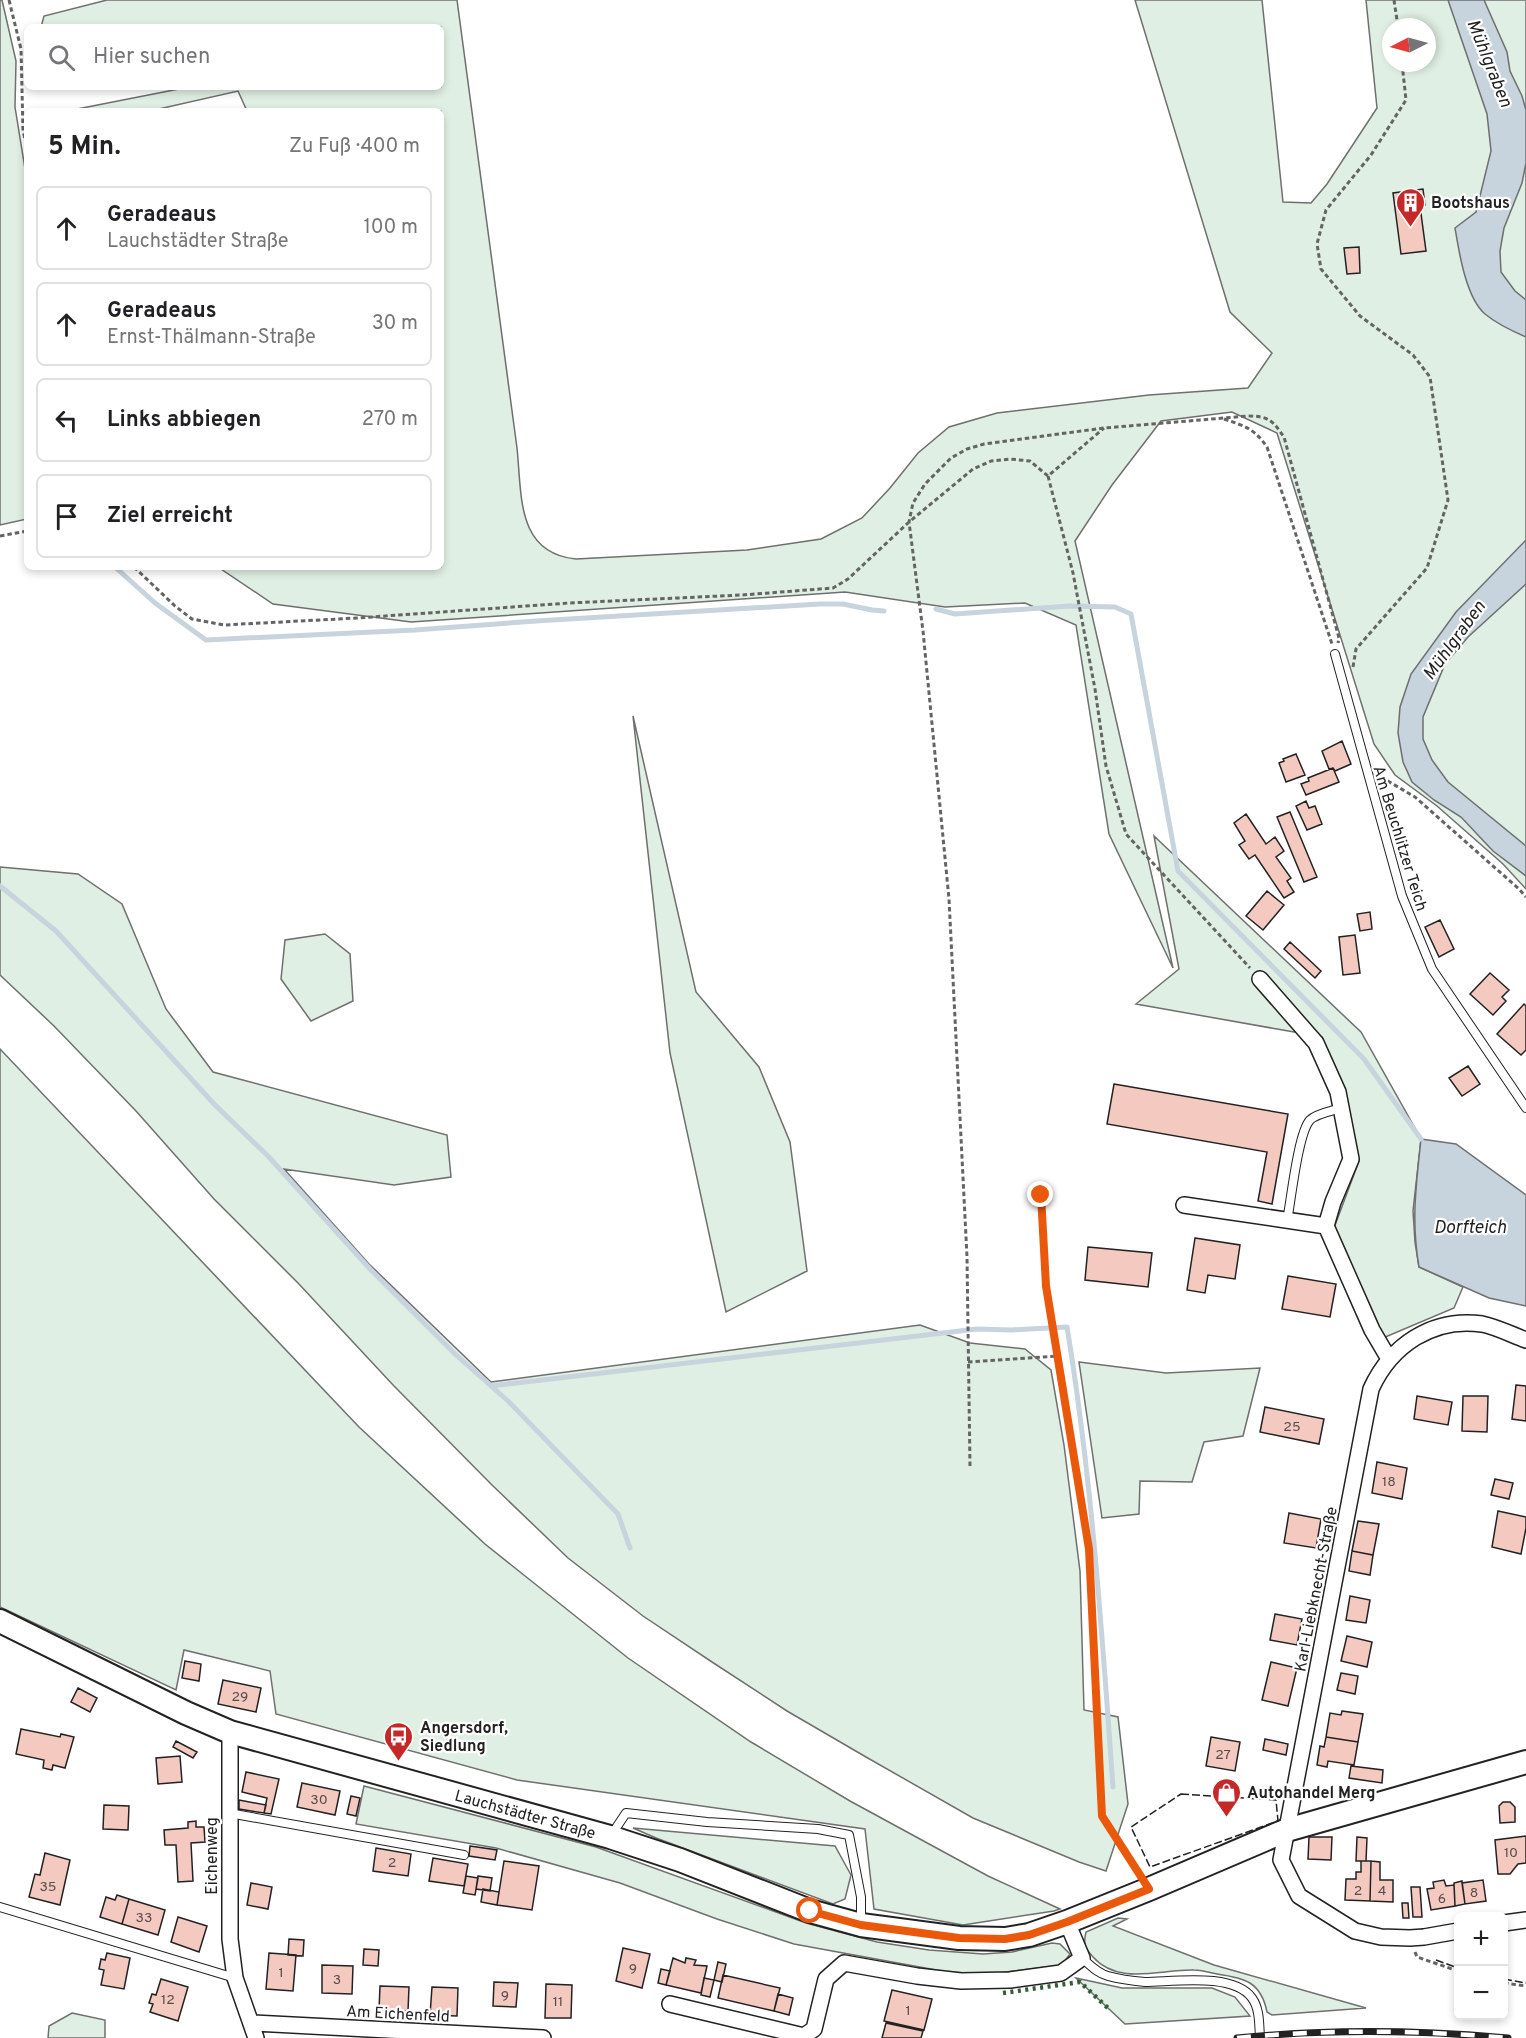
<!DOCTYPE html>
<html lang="de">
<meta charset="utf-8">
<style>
:root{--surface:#fff;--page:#f6f6f6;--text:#202124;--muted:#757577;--line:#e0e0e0}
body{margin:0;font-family:Overpass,sans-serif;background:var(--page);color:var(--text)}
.controls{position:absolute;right:18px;bottom:18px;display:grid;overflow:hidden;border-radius:9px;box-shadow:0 3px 9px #0003}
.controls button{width:54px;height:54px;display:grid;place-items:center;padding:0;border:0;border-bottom:2px solid var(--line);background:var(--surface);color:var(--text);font:30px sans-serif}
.compass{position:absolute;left:1382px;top:18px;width:54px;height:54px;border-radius:50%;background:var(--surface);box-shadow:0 3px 9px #0003;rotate:264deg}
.stop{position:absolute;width:18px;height:18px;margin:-14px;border:4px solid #ea580c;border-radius:50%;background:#fff}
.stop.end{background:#ea580c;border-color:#fff;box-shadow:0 2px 6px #0008}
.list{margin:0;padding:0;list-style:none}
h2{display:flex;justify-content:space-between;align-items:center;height:78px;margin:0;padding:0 24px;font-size:26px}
h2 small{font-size:20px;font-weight:400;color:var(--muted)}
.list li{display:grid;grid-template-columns:39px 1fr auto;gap:18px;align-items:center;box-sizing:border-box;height:84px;margin:0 12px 12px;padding:0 12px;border:2px solid var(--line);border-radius:9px}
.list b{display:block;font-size:22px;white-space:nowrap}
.list p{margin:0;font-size:20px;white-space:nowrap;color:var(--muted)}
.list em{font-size:20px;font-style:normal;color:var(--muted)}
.icon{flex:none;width:33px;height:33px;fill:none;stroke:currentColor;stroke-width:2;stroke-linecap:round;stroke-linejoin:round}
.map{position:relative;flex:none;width:1526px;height:2038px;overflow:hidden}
.search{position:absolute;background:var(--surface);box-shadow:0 3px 9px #0003;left:24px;top:24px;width:420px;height:66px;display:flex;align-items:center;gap:15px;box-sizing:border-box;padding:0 21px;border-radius:9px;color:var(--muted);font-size:22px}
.panel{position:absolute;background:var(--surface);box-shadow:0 3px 9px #0003;left:24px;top:108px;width:420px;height:462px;border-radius:9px}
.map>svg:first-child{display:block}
.green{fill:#e0efe3;stroke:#6f6f6f;stroke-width:1.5;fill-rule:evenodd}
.water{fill:#c7d3dd;stroke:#6f6f6f;stroke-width:1.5}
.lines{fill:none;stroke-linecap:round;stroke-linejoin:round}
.stream{stroke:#c7d3dd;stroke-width:5}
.building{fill:#f3c9c0;stroke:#222;stroke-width:1.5}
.service-casing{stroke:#222;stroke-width:10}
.minor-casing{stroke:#222;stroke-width:18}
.secondary-casing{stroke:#222;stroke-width:26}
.path{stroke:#646464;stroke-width:3;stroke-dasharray:4.5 3;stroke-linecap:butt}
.service{stroke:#fff;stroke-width:8}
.minor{stroke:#fff;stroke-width:15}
.secondary{stroke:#fff;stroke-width:22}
.rail-casing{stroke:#222;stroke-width:7}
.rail{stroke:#fff;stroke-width:4.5;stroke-dasharray:14;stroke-linecap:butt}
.hedge{stroke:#2f5e38;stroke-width:4.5;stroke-dasharray:3 4.5;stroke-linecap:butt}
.fence{stroke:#222;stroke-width:1.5;stroke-dasharray:8 3;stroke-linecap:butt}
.route{stroke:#ea580c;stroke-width:8}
.labels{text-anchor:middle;stroke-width:4.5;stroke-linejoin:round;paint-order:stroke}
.number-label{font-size:14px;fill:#564c4a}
.poi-label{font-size:16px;font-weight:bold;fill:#222;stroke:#fff;text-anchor:start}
.street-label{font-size:16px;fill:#222;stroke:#fff}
.water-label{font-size:18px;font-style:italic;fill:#222;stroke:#fff}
</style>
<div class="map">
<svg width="1526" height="2038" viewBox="0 0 1526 2038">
<rect width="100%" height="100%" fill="#fff"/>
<path class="green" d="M0,0h2l14,61 -1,46 12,74v338l-27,6z
M107,0h350l60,448c5,47 -1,105 59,111l171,-9 74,-11 41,-21 28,-30 28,-35 31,-26 48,-14 152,-18 99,-7 24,-35 -42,-41 -95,-312h127l21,202 28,1 16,-19 50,-76 -11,-108h160v889l-23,-25 -66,-58 -42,-31 -21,-31 -97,-311 -45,-21 -71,9 -49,64 -37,56 98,427 -64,-134 -33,-209 -51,-22 -80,4 -100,-15 -434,30 -138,-18 -55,-37h223v-456h-194l-9,-20 -88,20h-83l122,-24h252v-60h-400l3,-11zM1391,27h36v36h-36z
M633,716l63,276 63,75 31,75 17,129 -81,41 -56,-259z
M1154,836l207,196 60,107 -8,72 2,31 4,25 44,20 -9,21 -71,30 -49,-110 25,-67 -37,-124 -186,-33 43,-35z
M0,867l78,7 44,30 44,105 47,63 234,63 4,42 -57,8 -110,-16 85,95 122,118 429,-57 50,18 55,6 26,21 13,75 16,126 4,139 34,7 10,87 -22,67 -27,-9 -106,-44 -107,-61 -79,-46 -75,-49 -69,-46 -75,-58 -76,-73 -98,-99 -96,-103 -84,-84 -78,-88 -82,-85 -54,-51z
M325,934l25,20 3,47 -42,20 -30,-42 4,-39z
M0,1049l359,378 126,117 143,114 123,84 99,59 138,75 72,33 -6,2 -91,14 -89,-16 -9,-80 -348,-49 -241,-66 -6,-43 -86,-21 -8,40 -176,-83z
M1079,1362l87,11 94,-5 -17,68 -39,6 -12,40 -52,-1 -1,33 -37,4z
M364,1786l232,61 210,76 71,19 52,8 54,4 29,-2 40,-9 8,1 10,10 -8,11 -73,9 -42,-2 -153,-28 -77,-25 -97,-36 -124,-35 -140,-24z
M633,1828l202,18 16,29 -6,24 -12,5 -177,-66z
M1118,1918l9,1 -14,7 101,39 152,43 -94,7 -5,-3c-6,-30 -22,-34 -50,-38 -7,-1 -15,-4 -23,-4 -33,-1 -75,16 -101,-13 -8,-9 -10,-13 -7,-25z
M1076,1978l46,10h90l23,9 15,19 -125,8z
M72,2013l33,7v18h-57l1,-12z"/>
<path class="water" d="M1448,0h36l23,52 3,19 12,25 4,14v53l-4,20 -18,45 -4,23 1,21 14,19 11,9v37c-14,-6 -29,-13 -41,-23 -19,-16 -26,-62 -30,-86l21,-16 15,-61 -4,-37z
M1526,540v44l-58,53 -23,27 -22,53v22l9,21 16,22 78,64v30l-33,-25 -32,-34 -27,-17 -22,-18 -9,-20 -5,-29 2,-26 11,-33 45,-62z
M1421,1139l35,5 70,51v111l-37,-8 -70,-31c-8,-46 -3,-81 2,-128z"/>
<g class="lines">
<path class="stream" d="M115,567l40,36 51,37 209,-10 121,-9 284,-17h23l29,6 12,1
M936,609l19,5 115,-8 45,1 16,7 47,257 186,188 57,80
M0,886l56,45 159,174 53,51 102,113 85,85 53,47 110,113 12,34
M491,1386l486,-57 34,1 56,-3c25,152 35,307 46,460"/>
</g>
<path class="building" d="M1423,189l2,16 -5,1 6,45 -25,3 -8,-61z
M1359,247l1,26 -13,1 -3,-26z
M1342,741l9,23 -16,7 -2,-3 -4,1 -7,-18z
M1296,754l9,21 -19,7 -7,-19 5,-2 -1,-2z
M1333,768l6,14 -33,13 -5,-11 8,-3 -1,-3z
M1306,801l3,7 6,-2 7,18 -15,6 -11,-24z
M1290,812l27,65 -13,5 -27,-65z
M1246,814l20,30 9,-7 9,14 -8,6 15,21 -4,3 7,11 -10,6 -29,-43 -6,4 -10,-14 6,-4 -11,-18z
M1267,891l17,14 -21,25 -17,-14z
M1370,912l2,17 -12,2 -3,-17z
M1440,920l14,29 -15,8 -14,-30z
M1355,935l5,38 -17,2 -4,-38z
M1290,942l31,29 -6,7 -31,-29z
M1490,973l19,17 -7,7 4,4 -13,14 -23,-21z
M1524,1004l2,2v44l-5,5 -24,-21z
M1468,1066l12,18 -18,12 -13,-18z
M1114,1084l174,30 -16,90 -14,-3 9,-49 -160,-28z
M1195,1238l45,7 -5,34 -27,-4 -3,18 -18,-3z
M1088,1247l64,6 -4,34 -63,-7z
M1288,1276l48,8 -6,33 -48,-8z
M1516,1385l10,1v35l-14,-2z
M1417,1396l35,6 -4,23 -34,-6z
M1463,1396h25l-1,36 -25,-1z
M1265,1407l59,12 -5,25 -59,-12z
M1377,1462l30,6 -5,31 -30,-6z
M1495,1479l18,4 -4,16 -18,-4z
M1498,1511l28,6v11l-5,26 -29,-7z
M1289,1513l32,6 -5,29 -32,-5z
M1358,1521l21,3 -6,31 -21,-4z
M1352,1551l21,4 -3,20 -21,-4z
M1350,1596l20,4 -4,23 -20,-3z
M1275,1614l27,5 -5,26 -27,-5z
M1347,1636l25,6 -5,25 -26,-6z
M185,1661l16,3 -2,17 -17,-3z
M1271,1662l26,6 -9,38 -26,-6z
M1341,1673l17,3 -3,18 -18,-4z
M223,1680l38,8 -5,24 -38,-8z
M78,1688l19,10 -7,14 -19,-10z
M1342,1711l21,3 -5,28 -32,-5 4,-24 11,2z
M21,1729l39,8 1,-3 13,3 -9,31 -12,-3 -1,5 -9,-2 1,-8 -28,-6z
M1211,1737l29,5 -5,29 -29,-5z
M1326,1737l32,5 -4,23 -26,-4 -1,6 -10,-2 3,-19 4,1z
M1265,1739l23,5 -2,11 -23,-5z
M176,1741l21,11 -4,6 -20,-11z
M180,1756l2,26 -24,2 -2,-26z
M1351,1766l32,4 -1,13 -33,-5z
M246,1772l33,7 -8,35 -7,-1 3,-15 -25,-6z
M302,1783l38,8 -5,24 -38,-8z
M351,1796l9,2 -4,18 -9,-2z
M239,1800l27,5 -2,8 -25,-4z
M1503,1802h7l5,5v15l-15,1 -1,-17z
M104,1805l25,1 -1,24 -25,-1z
M196,1821v6h8l1,15 -14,1 2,38 -15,1 -2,-37h-11l-1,-15 24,-2v-6z
M1526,1836v27l-8,1 -8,10h-12l-3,-34z
M1309,1837h23l-1,23 -23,-1z
M1357,1837l10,1 -1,23h-10z
M470,1846l27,4 -2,10 -26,-4z
M376,1848l35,6 -3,22 -35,-5z
M45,1853l25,7 -10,45 -31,-8 6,-23 5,1z
M433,1858l35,6 -4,22 -35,-5z
M504,1861l35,5 -7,44 -35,-5z
M1361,1861h10l-1,40 -25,-1 1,-21h10v-7h5z
M1371,1861l9,1v18h13v22l-23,-1z
M466,1876l12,2 -3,17 -12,-2z
M478,1876l14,2 -2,13 -14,-2z
M1444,1880l2,6 8,-1 1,21 -24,4 -4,-21 7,-1 -1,-6z
M1483,1880l3,21 -21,3 -3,-21z
M1462,1881l3,23 -10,2 -1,-23z
M251,1883l21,4 -4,22 -21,-4z
M1411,1887h9l2,30h-9z
M483,1889l16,3 -2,13 -16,-3z
M117,1895l12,4 -7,25 -22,-7 6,-20 9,3z
M129,1899l36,11 -7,25 -36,-11z
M1402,1903h6l1,15h-6z
M178,1917l29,9 -8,26 -28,-10z
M289,1939l15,1 -1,16 -15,-1z
M623,1948l27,6 -8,34 -26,-7z
M364,1949l15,1 -1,16 -15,-1z
M107,1953l23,5 -6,31 -23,-4 3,-15 -5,-1 2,-10 4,1z
M269,1953l27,2 -3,36 -27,-2z
M673,1958l12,5 1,-5 10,2 -2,5 13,1 -6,27 -35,-8z
M718,1962l8,2 -4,18 -8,-2z
M322,1965l31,1 -1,28 -30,-1z
M661,1969l9,2 -4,14 -8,-2z
M723,1975l57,13 -6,23 -56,-13z
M704,1978l10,2 -4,17 -9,-2z
M161,1979l27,8 -10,34 -28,-9 3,-8 -4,-1 3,-9 4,1z
M494,1982l24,1 -2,24 -23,-1z
M546,1984l26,1 -1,33h-26z
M380,1986l29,1 -1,24 -29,-1z
M432,1987l26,1 -1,28 -27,-1z
M892,1990l40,9 -8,31 -40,-9z
M778,1994l15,4 -4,17 -15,-4z
M886,2023l37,8 -2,7h-39z"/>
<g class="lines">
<defs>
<path id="service" d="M1335,654l67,242 30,73 94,139
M1287,1221c4,-20 11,-88 23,-101 7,-7 22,-9 31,-12
M229,1813l235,42
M612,1834l14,-21 81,9 111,7 31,6 12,62v26
M0,1907l235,71
M1082,1958c8,7 15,15 26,18 11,3 26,5 37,6 27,0 88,-10 107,16 8,11 7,26 8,40"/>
<path id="minor" d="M1260,979l56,64 22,49 13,67 -18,43 -7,24 46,104 17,29
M1184,1205l142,21
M230,1732v207l5,39 21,60
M1504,1923l22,-3
M1458,1931l-34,6 -14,1 -29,-1 -26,-6 -56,-35 -18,-36 90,-471c20,-44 62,-72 111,-65 15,3 30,11 44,16
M670,2004l134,32 10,-7 12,-50 18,-16 73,13 44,5 49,-1 51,-7 21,-15 -15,-36
M252,2023l291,15"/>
<g id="secondary">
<path id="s1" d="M0,1621l186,92 44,19 380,105 70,23 130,51 51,14 98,13 46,1 24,-4 38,-13 82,-33 138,-59 239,-68"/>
</g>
</defs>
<use href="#service" class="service-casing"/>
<use href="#minor" class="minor-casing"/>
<use href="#secondary" class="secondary-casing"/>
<path class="path" d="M9,0l12,49 2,82 4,16
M1394,0l4,27
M1224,419c20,7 30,9 43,28l65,197
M1048,476l25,97 22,116 11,77 20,68 124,134
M0,536l27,-5
M134,567l41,39 17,13 32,6 133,-7 212,-15 173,-8 91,-7 15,-9 61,-57 64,-53 18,-8 19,-2 20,2 18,15 56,-48
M1353,667l3,-18 71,-81 21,-68 -18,-123 -17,-22 -53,-39 -39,-47 -4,-25 9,-34 45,-55 35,-55 -4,-37
M1381,777l34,20 104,92 7,8
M1041,1195l5,91 43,263 13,267 36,57
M968,1362l90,-6
M970,1466l-3,-209 -18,-358 -26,-268 -14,-109 4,-19 12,-19 26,-26 16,-9 17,-5 120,-16 144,-12c21,0 25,5 36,21l55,201 -1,5
M1415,1952l2,5 41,14
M1504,1983l22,3"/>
<use href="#service" class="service"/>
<use href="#minor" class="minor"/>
<use href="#secondary" class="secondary"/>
<defs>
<path id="rail" d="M1237,2038c90,-9 181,-8 271,0"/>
</defs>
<use href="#rail" class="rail-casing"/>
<use href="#rail" class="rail"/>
<path class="hedge" d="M1003,1993l77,-11 30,28"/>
<path class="fence" d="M1181,1794l95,6 2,21 -128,46 -19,-40z
M1436,1960l22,8
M1504,1979l22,4"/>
</g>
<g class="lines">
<path class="route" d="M810,1911l51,14 98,13 46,1 24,-4 38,-13 82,-33 -47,-73 -13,-267 -43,-263 -5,-91"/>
</g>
<defs>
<symbol id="building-pin" viewBox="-11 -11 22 30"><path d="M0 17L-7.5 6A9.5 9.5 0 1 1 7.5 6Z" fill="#c62828" stroke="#fff"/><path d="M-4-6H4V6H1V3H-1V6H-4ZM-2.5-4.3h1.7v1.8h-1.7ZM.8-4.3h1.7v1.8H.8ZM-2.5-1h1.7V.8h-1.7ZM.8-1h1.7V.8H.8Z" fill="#fff"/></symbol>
<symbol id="bus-pin" viewBox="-11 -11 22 30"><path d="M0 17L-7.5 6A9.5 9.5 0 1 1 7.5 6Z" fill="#c62828" stroke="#fff"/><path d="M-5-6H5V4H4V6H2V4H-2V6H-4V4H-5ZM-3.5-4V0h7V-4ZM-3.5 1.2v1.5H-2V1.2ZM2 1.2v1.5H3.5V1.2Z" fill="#fff"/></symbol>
<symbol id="shop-pin" viewBox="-11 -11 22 30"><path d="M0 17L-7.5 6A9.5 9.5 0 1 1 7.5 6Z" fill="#c62828" stroke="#fff"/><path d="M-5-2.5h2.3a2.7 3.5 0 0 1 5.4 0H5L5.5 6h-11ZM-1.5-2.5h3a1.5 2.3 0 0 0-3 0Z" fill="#fff"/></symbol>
</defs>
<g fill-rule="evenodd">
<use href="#building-pin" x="1394" y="186" width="33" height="45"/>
<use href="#bus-pin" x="382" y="1720" width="33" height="45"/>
<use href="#shop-pin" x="1210" y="1776" width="33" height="45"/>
</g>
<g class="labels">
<g class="number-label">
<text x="1292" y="1431">25</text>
<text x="1389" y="1486">18</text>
<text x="240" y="1701">29</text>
<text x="1223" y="1759">27</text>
<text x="319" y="1804">30</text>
<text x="1511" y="1857">10</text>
<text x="392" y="1867">2</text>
<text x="48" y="1891">35</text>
<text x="1358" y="1895">2</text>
<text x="1382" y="1895">4</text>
<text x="1474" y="1897">8</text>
<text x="1442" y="1903">6</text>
<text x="144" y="1922">33</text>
<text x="633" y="1973">9</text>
<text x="281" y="1977">1</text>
<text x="337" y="1984">3</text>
<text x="505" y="2000">9</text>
<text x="168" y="2004">12</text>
<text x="558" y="2006">11</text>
<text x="908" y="2015">1</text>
</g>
<g class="poi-label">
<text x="1431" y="208">Bootshaus</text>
<text x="420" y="1733">Angersdorf,<tspan x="420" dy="18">Siedlung</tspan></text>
<text x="1247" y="1798">Autohandel Merg</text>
</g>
<g class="street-label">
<text transform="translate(1401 838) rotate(73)" y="6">Am Beuchlitzer Teich</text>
<text transform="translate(1315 1589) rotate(-79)" y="6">Karl-Liebknecht-Straße</text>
<text dy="6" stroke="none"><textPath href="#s1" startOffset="562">Lauchstädter Straße</textPath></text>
<text transform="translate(211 1856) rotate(-90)" y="6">Eichenweg</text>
<text transform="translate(398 2013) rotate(3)" y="6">Am Eichenfeld</text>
</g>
<g class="water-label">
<text transform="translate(1490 63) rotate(68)" y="6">Mühlgraben</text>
<text transform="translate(1454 640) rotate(-54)" y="6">Mühlgraben</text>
<text x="1470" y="1233">Dorfteich</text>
</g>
</g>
</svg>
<div class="controls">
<button>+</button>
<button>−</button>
</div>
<svg class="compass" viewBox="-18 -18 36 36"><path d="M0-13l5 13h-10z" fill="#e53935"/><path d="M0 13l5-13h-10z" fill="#757577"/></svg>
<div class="stop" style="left:810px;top:1911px"></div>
<div class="stop end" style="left:1041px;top:1195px"></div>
<div class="search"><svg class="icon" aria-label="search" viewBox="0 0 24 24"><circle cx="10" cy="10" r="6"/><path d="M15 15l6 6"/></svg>Hier suchen</div>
<section class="panel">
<h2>5 Min.<small>Zu Fuß · 400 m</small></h2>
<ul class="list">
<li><svg class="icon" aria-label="ahead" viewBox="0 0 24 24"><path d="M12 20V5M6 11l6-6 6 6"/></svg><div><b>Geradeaus</b><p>Lauchstädter Straße</p></div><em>100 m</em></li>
<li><svg class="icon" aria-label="ahead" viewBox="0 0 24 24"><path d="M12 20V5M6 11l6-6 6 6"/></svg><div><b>Geradeaus</b><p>Ernst-Thälmann-Straße</p></div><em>30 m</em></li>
<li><svg class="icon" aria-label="left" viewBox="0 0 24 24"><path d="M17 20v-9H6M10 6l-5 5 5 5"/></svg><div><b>Links abbiegen</b></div><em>270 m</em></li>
<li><svg class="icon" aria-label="arrive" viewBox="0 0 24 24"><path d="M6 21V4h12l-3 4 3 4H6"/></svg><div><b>Ziel erreicht</b></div></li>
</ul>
</section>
</div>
